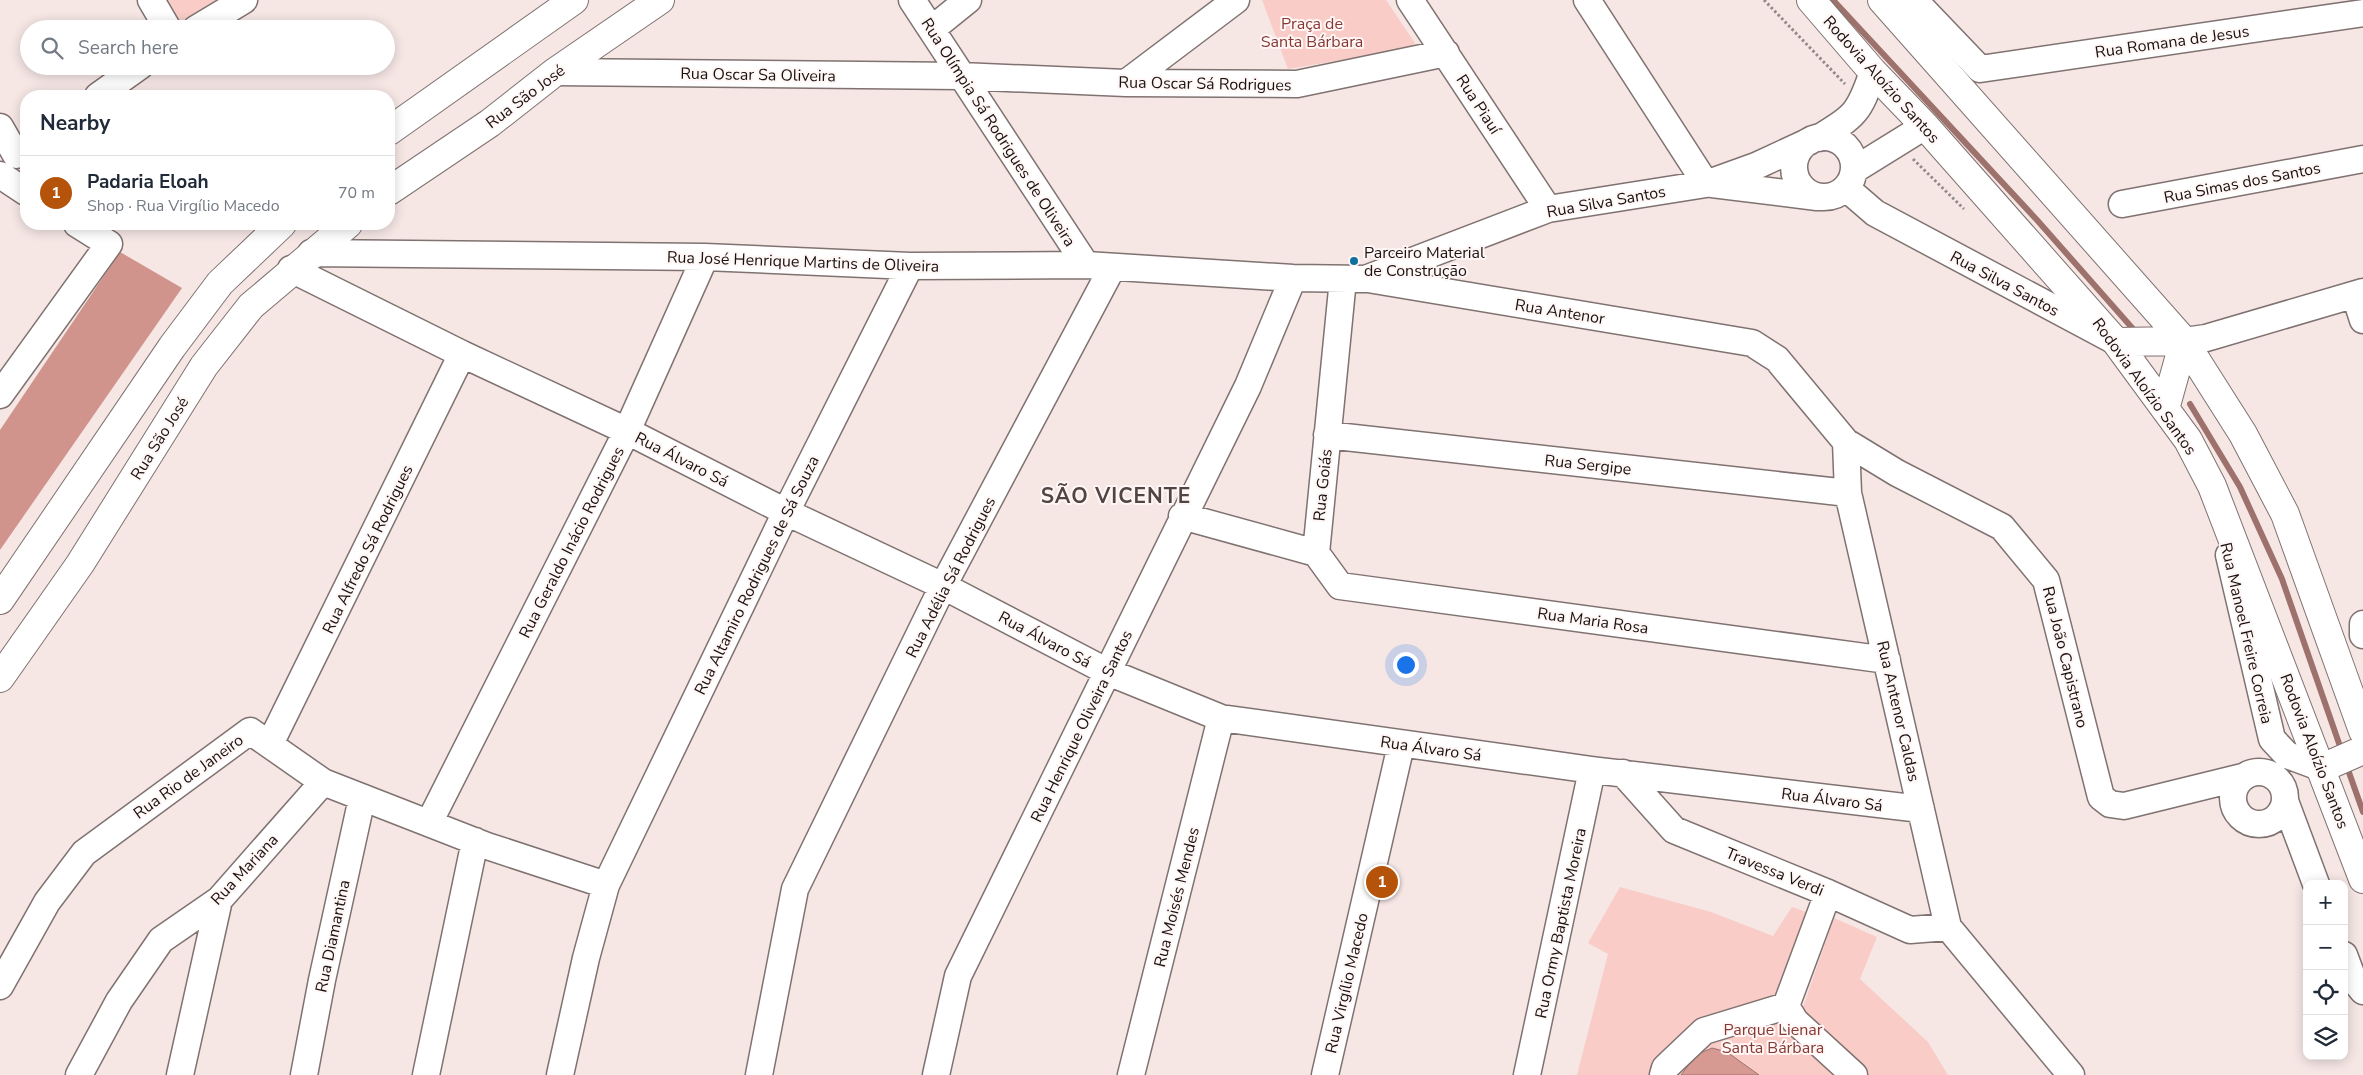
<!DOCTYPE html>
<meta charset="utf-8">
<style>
:root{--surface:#fff;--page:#f6f6f7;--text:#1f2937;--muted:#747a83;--line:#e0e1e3;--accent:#b45309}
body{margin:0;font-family:"Nunito Sans",sans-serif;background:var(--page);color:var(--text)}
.controls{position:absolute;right:15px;bottom:15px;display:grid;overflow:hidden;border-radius:10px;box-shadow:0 2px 12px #0003}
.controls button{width:45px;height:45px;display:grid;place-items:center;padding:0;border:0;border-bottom:1px solid var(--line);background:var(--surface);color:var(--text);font:25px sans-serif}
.you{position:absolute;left:1405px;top:664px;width:18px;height:18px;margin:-12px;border:4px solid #fff;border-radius:50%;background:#1a73e8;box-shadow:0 0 0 8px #1a73e833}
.badge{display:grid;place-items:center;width:32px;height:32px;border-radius:50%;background:var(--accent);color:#fff;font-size:16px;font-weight:700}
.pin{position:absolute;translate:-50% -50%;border:2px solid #fff;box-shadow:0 1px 5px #0006}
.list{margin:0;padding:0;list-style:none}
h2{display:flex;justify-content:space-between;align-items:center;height:65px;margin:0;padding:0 20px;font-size:21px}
h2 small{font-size:16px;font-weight:400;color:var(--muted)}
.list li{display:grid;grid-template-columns:32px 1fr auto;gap:15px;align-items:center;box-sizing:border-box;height:75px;padding:0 20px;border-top:1px solid var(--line)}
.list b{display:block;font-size:19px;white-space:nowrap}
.list p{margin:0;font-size:16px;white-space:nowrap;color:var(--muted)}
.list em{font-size:16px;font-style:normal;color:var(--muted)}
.icon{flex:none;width:28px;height:28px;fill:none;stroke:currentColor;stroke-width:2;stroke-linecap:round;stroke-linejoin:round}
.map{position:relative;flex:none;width:2363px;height:1075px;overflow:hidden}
.search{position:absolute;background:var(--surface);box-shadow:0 2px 12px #0003;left:20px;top:20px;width:375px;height:55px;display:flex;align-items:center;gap:12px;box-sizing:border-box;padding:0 18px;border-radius:28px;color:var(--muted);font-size:19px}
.panel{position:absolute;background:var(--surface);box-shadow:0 2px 12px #0003;left:20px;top:90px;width:375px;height:140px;border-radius:20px}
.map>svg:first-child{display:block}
.green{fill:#f9ccc7}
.forest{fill:#d0948d}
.water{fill:#d79a93;stroke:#9e726c}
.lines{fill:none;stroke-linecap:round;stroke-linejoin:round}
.stream{stroke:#9e726c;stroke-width:6}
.minor-casing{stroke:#7f7270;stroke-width:29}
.major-casing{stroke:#7f7270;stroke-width:30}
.path{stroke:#938987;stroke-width:3;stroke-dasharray:2.5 2.5;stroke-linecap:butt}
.minor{stroke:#fff;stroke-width:26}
.major{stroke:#fff;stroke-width:28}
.poi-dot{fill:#0d6f9d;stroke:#fff6f5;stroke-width:2}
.labels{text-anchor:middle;stroke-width:4;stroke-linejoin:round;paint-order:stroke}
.park-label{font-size:16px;fill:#843933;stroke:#fff6f5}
.street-label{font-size:16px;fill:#181312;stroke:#fff6f5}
.poi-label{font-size:16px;fill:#181312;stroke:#fff6f5;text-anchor:start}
.district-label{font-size:21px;font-weight:bold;letter-spacing:1px;fill:#514543;stroke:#fff6f5}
</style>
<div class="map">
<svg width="2363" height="1075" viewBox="0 0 2363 1075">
<rect width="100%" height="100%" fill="#f6e7e5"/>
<path class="green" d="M163,0h53l-39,24z
M1262,0h124l29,43 -4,5 -123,21z
M1620,887l91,25 62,24 19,-29 14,5 -33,88 30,7 31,-89 43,19 -17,42 68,63 20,33h-371l31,-121 -20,-11z"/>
<path class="forest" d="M120,252l62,36 -182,262v-120z"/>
<path class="water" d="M1712,1048l15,4 32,23h-78l15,-20z"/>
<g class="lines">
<path class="stream" d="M1833,0l204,220 97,110
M2190,404l50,83 42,92 60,173
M2346,764l17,48"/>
<defs>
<path id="minor" d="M151,0l17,29
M912,0l174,265
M1410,0l138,209
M1587,0l119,184
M1914,0l66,69 383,-56
M196,29l48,-29
M932,29l36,-29
M555,72l406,4 165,7 171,1 149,-31
M1126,83l110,-83
M98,96l42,-30
M0,127l16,28
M1794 167a30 30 0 1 1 60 0a30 30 0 1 1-60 0Z
M1819,138c37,-23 40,-25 54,-66
M1854,170l71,-44
M0,175l26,17
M1712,184l105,13
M1846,188l29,25 238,127
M2122,204l241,-45
M311,253l394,4 205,9 176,-1 207,13 75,1 384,64 25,16 69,83 2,51 100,434 123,148
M291,269l171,85 165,77 159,81 157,74 165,86 113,46 371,52 329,39
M1368,278l180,-69 158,-25 50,-18 54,-25
M2355,295l8,25
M2184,341l22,-3 157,-46
M0,395l109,-151 -32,-20
M1327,435l521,58
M1846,442l51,31 105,54 44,53 55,217 9,7 14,2 118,-29
M1182,516l134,37
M1316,553l24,33 547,74
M1316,553l27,-274
M2229,555l43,184 15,16 35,13
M2363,624v11
M270,744l192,-390
M2233 798a26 26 0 1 1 52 0a26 26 0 1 1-52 0Z
M1623,773l51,57 154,63 82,37 38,-3
M2285,801l31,83
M429,823l198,-392 78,-174
M1828,893l-42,113 9,15 59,54
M2344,955l9,24 10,12
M0,986l47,-84 37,-49 166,-122 73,51 164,64 119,39
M79,1075l40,-74 42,-61 58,-40 104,-118
M180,1075l39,-175
M304,1075l18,-95 40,-182
M426,1075l49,-234
M560,1075l26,-117 20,-73 180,-373 124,-246
M759,1075l36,-186 148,-303 169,-318
M936,1075l22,-99 290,-590 45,-108
M1131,1075l90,-357
M1325,1075l76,-330
M1527,1075l65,-305
M1663,1075l2,-7 39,-37 82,-25"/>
<path id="major" d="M1811,0l62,72 52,54 191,216 72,98 24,46 151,393
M1882,0l302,341 59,93 42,80 78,217
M389,131l185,-131
M389,191l101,-68 65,-51 105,-72
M2116,342l68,-1
M2165,409l19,-68
M0,600l172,-253 48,-64 62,-59
M0,678l80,-114 124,-198 47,-60 97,-82
M2322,768l41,-18"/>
</defs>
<use href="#minor" class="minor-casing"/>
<use href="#major" class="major-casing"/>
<path class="path" d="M1764,0l81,84
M1913,159l51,50"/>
<use href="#minor" class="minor"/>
<use href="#major" class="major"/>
</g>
<circle class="poi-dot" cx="1354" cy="261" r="5"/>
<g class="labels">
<g class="park-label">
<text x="1312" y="29">Praça de<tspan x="1312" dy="18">Santa Bárbara</tspan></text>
<text x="1773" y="1035">Parque Lienar<tspan x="1773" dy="18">Santa Bárbara</tspan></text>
</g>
<g class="street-label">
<text transform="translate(2172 41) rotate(-8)" y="6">Rua Romana de Jesus</text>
<text transform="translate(758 74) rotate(1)" y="6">Rua Oscar Sa Oliveira</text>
<text transform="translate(1882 79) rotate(48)" y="6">Rodovia Aloízio Santos</text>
<text transform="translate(1205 83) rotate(1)" y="6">Rua Oscar Sá Rodrigues</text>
<text transform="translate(525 96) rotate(-37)" y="6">Rua São José</text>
<text transform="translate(1479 104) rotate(57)" y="6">Rua Piauí</text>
<text transform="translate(999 132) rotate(57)" y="6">Rua Olímpia Sá Rodrigues de Oliveira</text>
<text transform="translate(2242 182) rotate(-11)" y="6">Rua Simas dos Santos</text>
<text transform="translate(1606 201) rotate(-10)" y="6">Rua Silva Santos</text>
<text transform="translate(803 261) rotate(2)" y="6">Rua José Henrique Martins de Oliveira</text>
<text transform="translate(2005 283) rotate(28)" y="6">Rua Silva Santos</text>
<text transform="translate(1560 311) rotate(9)" y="6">Rua Antenor</text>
<text transform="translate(2145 386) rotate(54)" y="6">Rodovia Aloízio Santos</text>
<text transform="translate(159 438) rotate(-58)" y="6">Rua São José</text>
<text transform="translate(682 459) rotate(27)" y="6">Rua Álvaro Sá</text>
<text transform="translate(1588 464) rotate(6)" y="6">Rua Sergipe</text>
<text transform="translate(1322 485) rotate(-84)" y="6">Rua Goiás</text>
<text transform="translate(571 542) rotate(-63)" y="6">Rua Geraldo Inácio Rodrigues</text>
<text transform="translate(367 549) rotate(-64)" y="6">Rua Alfredo Sá Rodrigues</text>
<text transform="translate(756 575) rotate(-64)" y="6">Rua Altamiro Rodrigues de Sá Souza</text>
<text transform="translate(950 577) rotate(-63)" y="6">Rua Adélia Sá Rodrigues</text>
<text transform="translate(1593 620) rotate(8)" y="6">Rua Maria Rosa</text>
<text transform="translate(2247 633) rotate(77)" y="6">Rua Manoel Freire Correia</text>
<text transform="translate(1045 639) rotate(28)" y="6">Rua Álvaro Sá</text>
<text transform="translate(2066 657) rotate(76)" y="6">Rua João Capistrano</text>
<text transform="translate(1899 711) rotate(77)" y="6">Rua Antenor Caldas</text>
<text transform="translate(1081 726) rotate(-64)" y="6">Rua Henrique Oliveira Santos</text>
<text transform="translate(1431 748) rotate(8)" y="6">Rua Álvaro Sá</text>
<text transform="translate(2315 751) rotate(69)" y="6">Rodovia Aloízio Santos</text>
<text transform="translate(188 776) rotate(-36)" y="6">Rua Rio de Janeiro</text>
<text transform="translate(1832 799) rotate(7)" y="6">Rua Álvaro Sá</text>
<text transform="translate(244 869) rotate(-47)" y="6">Rua Mariana</text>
<text transform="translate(1775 871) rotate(22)" y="6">Travessa Verdi</text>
<text transform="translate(1176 897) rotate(-76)" y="6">Rua Moisés Mendes</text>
<text transform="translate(1560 923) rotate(-78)" y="6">Rua Ormy Baptista Moreira</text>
<text transform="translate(332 936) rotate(-78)" y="6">Rua Diamantina</text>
<text transform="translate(1346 983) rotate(-77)" y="6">Rua Virgílio Macedo</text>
</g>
<g class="poi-label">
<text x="1364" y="258">Parceiro Material<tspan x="1364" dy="18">de Construção</tspan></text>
</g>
<g class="district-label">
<text x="1116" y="503">SÃO VICENTE</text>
</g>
</g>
</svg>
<div class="controls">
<button>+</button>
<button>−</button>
<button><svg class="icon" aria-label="locate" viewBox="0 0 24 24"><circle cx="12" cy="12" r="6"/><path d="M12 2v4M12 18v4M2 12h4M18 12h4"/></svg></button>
<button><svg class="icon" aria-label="layers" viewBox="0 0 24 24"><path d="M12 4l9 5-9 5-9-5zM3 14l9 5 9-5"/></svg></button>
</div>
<div class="you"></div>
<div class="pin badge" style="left:1382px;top:882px">1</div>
<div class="search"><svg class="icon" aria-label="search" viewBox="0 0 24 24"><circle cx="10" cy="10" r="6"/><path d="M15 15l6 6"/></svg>Search here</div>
<section class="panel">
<h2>Nearby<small></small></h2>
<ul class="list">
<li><span class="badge">1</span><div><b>Padaria Eloah</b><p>Shop · Rua Virgílio Macedo</p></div><em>70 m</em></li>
</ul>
</section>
</div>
